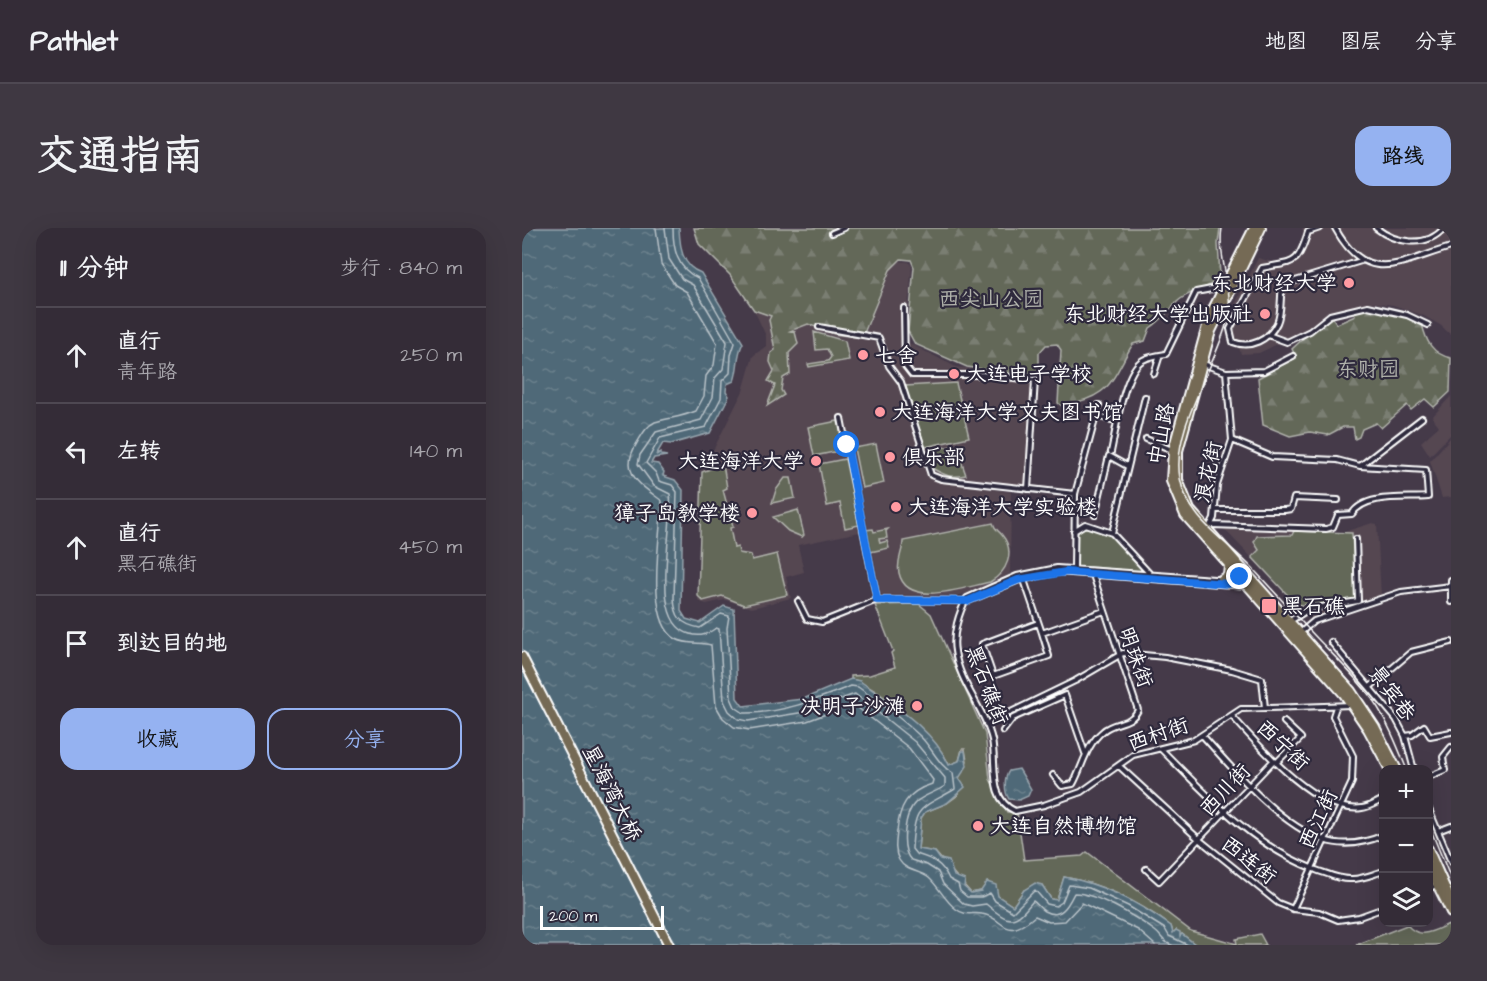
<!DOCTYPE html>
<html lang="zh">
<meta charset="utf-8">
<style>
:root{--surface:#342c37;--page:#3f3842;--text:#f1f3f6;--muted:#a9a7ad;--line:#4e4852;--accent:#95b2f1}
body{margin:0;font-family:"Architects Daughter","LXGW WenKai TC",sans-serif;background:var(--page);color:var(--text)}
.controls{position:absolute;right:18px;bottom:18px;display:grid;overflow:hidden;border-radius:12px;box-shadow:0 6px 24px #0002}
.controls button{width:54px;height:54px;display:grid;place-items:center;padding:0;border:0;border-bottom:2px solid var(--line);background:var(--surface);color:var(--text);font:30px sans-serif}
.scale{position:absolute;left:18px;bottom:15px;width:124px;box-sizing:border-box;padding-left:6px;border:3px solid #fff;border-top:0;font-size:16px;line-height:21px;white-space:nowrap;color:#fff;-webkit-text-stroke:4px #2f2a3d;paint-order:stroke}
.stop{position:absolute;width:18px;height:18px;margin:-14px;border:4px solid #1a73e8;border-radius:50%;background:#fff}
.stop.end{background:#1a73e8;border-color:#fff;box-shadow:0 2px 6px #0008}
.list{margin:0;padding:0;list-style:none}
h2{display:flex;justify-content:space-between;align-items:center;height:78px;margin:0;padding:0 24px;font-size:26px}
h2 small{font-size:20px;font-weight:400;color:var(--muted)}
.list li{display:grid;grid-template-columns:39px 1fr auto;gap:18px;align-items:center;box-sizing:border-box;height:96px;padding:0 24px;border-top:2px solid var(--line)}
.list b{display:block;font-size:22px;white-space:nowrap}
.list p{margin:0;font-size:20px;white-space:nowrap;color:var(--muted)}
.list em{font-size:20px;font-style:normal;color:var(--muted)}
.actions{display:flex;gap:12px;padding:18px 24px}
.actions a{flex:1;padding:14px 0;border:2px solid var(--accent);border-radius:18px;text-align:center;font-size:21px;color:var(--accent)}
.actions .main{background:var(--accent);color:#111}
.icon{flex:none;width:33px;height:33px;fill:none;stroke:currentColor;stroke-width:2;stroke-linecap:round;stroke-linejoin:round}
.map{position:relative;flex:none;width:929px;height:717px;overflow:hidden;border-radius:18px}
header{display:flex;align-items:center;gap:36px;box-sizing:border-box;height:84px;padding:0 30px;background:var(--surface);border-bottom:2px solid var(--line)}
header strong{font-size:28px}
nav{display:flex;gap:33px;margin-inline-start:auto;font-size:21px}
.intro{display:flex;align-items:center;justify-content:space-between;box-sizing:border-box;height:144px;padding:0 36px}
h1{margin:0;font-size:42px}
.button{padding:15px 27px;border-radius:18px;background:var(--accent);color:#111;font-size:21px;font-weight:700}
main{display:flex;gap:36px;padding:0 36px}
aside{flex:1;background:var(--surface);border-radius:18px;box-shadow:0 6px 24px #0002}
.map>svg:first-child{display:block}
.built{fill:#544651}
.green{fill:#636759;stroke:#b1b3ac;stroke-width:1.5}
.forest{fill:url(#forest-firs);stroke:#b1b3ac;stroke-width:1.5}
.water{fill:url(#water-ripples);stroke:#96a5ae;stroke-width:1.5}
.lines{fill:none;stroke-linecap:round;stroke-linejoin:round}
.shore{stroke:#b9c3c9;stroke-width:1.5}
.street-casing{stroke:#fff;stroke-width:8}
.highway-casing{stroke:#fff;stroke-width:12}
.street{stroke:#2f2a3d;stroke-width:4}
.highway{stroke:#746b55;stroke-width:8}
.tram{stroke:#fff;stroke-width:1.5}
.route{stroke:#1a73e8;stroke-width:8}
.poi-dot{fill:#ff9aa2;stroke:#2f2a3d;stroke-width:2}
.labels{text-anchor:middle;stroke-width:4.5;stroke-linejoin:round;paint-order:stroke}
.poi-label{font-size:21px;fill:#fff;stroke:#2f2a3d;text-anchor:start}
.park-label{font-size:21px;fill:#b1b3ac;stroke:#2f2a3d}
.street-label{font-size:21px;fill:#fff;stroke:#2f2a3d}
</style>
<header>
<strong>Pathlet</strong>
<nav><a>地图</a><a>图层</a><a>分享</a></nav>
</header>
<div class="intro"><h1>交通指南</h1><a class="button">路线</a></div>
<main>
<aside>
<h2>11 分钟<small>步行 · 840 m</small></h2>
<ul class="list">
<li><svg class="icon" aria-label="ahead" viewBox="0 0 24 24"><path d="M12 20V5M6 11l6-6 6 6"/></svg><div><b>直行</b><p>青年路</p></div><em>250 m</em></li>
<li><svg class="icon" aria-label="left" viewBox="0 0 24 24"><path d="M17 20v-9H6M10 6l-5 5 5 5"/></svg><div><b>左转</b></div><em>140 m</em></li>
<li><svg class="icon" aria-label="ahead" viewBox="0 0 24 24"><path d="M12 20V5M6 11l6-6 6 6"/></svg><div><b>直行</b><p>黑石礁街</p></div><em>450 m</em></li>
<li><svg class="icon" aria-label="arrive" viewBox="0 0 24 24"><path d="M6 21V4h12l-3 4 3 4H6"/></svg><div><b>到达目的地</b></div></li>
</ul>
<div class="actions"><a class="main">收藏</a><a>分享</a></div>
</aside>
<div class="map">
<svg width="929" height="717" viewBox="0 0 929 717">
<defs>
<pattern id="forest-firs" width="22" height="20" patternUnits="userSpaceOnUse" patternTransform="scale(1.5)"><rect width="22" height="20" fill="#636759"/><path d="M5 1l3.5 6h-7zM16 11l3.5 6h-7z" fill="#7a7e72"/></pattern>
<pattern id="water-ripples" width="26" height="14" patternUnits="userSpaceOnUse" patternTransform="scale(1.5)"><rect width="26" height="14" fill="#506978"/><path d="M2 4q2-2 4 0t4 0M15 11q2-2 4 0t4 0" fill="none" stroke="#6a808c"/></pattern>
</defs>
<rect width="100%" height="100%" fill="#453a49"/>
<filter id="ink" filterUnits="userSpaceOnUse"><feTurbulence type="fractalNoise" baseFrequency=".0167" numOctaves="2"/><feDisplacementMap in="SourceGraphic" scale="12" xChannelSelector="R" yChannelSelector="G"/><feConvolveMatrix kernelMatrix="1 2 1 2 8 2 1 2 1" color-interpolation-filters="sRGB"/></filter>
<g filter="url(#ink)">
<path class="built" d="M780,0h149v107l-11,-10 -18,-10 -29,-10 -25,-3 -40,11 -17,15 -52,25 -18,1 -6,-18 -2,-28 25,-50 18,5 11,-3 14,-13 3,-10z
M377,33l10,1 3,4 -7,75 51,26 78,9 -9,109 -67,-6 -28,-7 -5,-25 -20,-61 -15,-21 -1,-14 -4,-1 -6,-14 -12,-1 -1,-5 24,-60z
M232,82l48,12 32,12 44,8 11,26 10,14 29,93 13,6 70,11 -1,82 -39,18 -18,5 -79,-1 -14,-64 -62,13 6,27 -18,5 5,21 -39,10 -27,-8 -19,4 -8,-3 4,-129 41,-81 10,-35 13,-10v-10z
M929,168v38l-21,22 -9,-14 18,-16 -7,-9z
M929,209v60l-9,1 -12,-37z
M850,295l5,1 4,72 -70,23 -87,-90 117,4z"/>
<path class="green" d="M292,104l31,9 4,19 -40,7 -1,-3 20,-3 3,-4 -4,-8 -11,1z
M434,155l13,54 -44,10 -20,-61z
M316,193l6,29 -30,6 -6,-29z
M354,216l8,39 -22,5 -8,-40z
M434,218l10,29c-15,3 -21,1 -34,-7l-2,-19z
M323,231l14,66 -14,3 -5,-25 -13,3 -8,-42z
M201,236l4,24 -4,2 10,37 -3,1 4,20 4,-1 1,6 12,2 1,5 25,-6 10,41 -43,10 -22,-9 -19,5 -5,-5 4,-124z
M263,250h6l4,20 -23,5 4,-13z
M276,282l6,25 -2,2 -14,-6 -15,-14z
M471,295c2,7 5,7 9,12 14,17 5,37 -12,47 -25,5 -83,27 -91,-9 -3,-12 4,-21 4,-32z
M563,299l27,8 36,37 -73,-6 1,-32z
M351,301l1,3 14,-3 -2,2 1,7 -8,1 1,4 7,-2 2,7 -19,4 -5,-22z
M772,303l58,2 4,67 -13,3 -46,2 -45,-48 7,-7 -5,-8 3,-6 35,-1z
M397,376l12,10 54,120 5,45 17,33h10l7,48 58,-4 5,-4 104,79 46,13 -1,-5 24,-5 6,11h-70l-14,-11 -1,2 -5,-6 -3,3 -2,-7c-32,-24 -67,-42 -107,-49l-7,23 -6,-1 -9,-14 -18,5 -11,16 -15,-10 -10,-14 -7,9 -10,2 -36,-41 -17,-3 3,-31 4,-6 22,-9 11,-8 1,-17 8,-17 -2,-12h-3l-3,12 -10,4c-10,-25 -72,-80 -98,-86v-3l19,-1 25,-8 -4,-14 2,-2 -18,-46z
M927,696l2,21h-95l51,-20c13,15 26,6 42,-1z"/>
<path class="forest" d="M172,0h526l-2,16 2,31c-10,16 -30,14 -43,27 -10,10 -15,18 -27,26l-5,13 -12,3c-18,27 -18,49 -56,58l-1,7h-10l-8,-6 3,-53 -4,-6 -11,1 -7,8v17l-16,5 -56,-8 -52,-23 -7,-13 6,-64 -3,-7 -10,-1 -11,11 -28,68 -28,-4 -26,-10 -18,7 5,1 3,12 -9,9 1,21 -7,4 -2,12 3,5 -17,11 8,-21 -7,-4 6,-10 -4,-9 1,-9 4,-3 -6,-30 2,-4 -17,-6 -24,-35 -31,-31z
M841,80l33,5 26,11c4,17 10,30 29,34l-1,34 -16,15 -9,-8 -14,11 -4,-5 -26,23 -5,-5 -14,6 -3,8 -4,2 -2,-12h-10l-15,8 -18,-3 -20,4 -27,-11 -5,-47 38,-20 -4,-9 28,-26 12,-6 5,7 18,-8 -2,-7z"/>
<path class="water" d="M0,0h157c1,18 2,38 22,45l42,70c-7,12 -4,25 -9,38l-7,3 -1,7 3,5 -19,37 -39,11 -8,-1 -7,12 5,-3v3l6,1 -13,2 -3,5 7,1 6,8 -1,4 12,4 8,10 -2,121 5,8 14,4 24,-17 10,3 3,89 6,8 60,-7 48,-20 9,2c31,23 73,47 89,84l10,-4 3,-10h3l2,15 -8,12 6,9 -18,16 -22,9 -4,6 -3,31 17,3 5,7 9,2 5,15 11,4 -1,7 7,6 10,-2 6,-9 9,3 2,11 15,10 11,-16 11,-7 7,2 9,14 6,1 7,-23c40,7 74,25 107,49l2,7 3,-3 4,2v4l2,-2 14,11h-674z
M497,541l12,20 -3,7 -9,4 -10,-1c-5,-7 -5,-21 0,-28z"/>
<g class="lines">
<path class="shore" d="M134,0l5,36 14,21 12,7 30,51 -3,22 -8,11 -2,20 -8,15c-14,6 -28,7 -41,11 -9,4 -13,13 -18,21 -19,30 4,42 25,58 -1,32 -18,120 14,138 11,6 24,3 35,6l5,61 7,12 11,9 15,3 58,-9 46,-17 56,44 24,32 -1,4c-26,8 -33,23 -35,48 -1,9 -3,19 2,28 7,12 21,10 30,18 10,9 16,23 27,31 10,8 16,3 26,5 23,3 21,30 53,2l14,6 16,-1 17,-18 56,27 17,15
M143,0l4,31 13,20 11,6 34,57 -4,27 -8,9 -2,19 -12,23 -45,12 -16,23 -2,9 16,22 16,8c5,34 -23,128 20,140 11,3 16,1 26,-6l3,1 5,72 5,10 9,8 10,2 57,-9 50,-18 60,48 30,36v8c-9,6 -21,9 -29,16 -12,11 -16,47 -5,58l16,5 11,7 5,12 21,20 8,2 14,-2c25,21 28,20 47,-3 5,3 6,7 11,10 17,9 24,-6 30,-18 23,0 62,24 81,38 7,5 8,12 17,14
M151,0c0,21 4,41 25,50l37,65 -4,12 -1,18 -8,8 -1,17 -15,29 -46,11 -14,25 10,10 3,8 13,4 5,7 -3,106c1,19 6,26 26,30l21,-14 8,2 -2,12 4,70 4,9 9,6c37,1 74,-14 107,-27l7,1c21,15 43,31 62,49 12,12 19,30 33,37l2,16c-35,21 -41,15 -43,60l4,5c17,5 26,9 33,25l9,5 2,7 7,6h14l9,-4 5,8 18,11 22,-22 12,14 9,2 6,-4 7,-17 20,3 39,18 37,23 4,7 19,9"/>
<defs>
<path id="street" d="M798,0l-12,4c-11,35 -13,29 -46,36l-32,61 3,13c17,7 36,-2 44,-19 5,-10 3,-27 5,-38l79,-24
M813,0c32,59 64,34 116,19
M854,0c19,15 50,21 68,0
M310,5l12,-5
M382,80l1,58 7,9h70l53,5 -7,109
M297,99l60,11 10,28 12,16 30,93 10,4 134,15
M746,107l19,7 23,-11 20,-16 38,-9 39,9 21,10
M681,136l23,8 38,-1 29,-15
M632,146l6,-19
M574,188l15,4
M319,190l36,182
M624,211l26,11
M710,212l40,17 65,3 23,6 62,-48
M589,224c5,-22 13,-82 32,-92 7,-4 16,-5 23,-6l30,-62 26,-5
M693,282h70l6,-1 3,-11 44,2
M573,287l14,-59 18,10
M690,297l114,4 7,-2 5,-12 14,-1c13,-21 54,-15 76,-17l-2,-27 -66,-4
M688,298l4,-8 3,-33 15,-45 -6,-68
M552,303l11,-7 27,9 33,-136
M590,305l38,41
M552,340l1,-74 24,-89
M501,349l19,56 62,-22
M929,352v22
M721,353l-186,-13 -40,8 -50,22c-8,14 -15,37 -12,53 4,32 30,58 37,89 5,24 -4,59 23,71l29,-6 37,-13 52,-37 61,-15 47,-31 110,-4
M276,373l9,18 15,3 55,-22 91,1 51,-21 39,-8 188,14
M768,393l19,-12 49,-8 -2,-62
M516,395l-56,21 11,32 56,-20 -7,-23
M778,405l14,-12 87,-29 50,-6
M809,414l65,77 9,17 9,34
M848,459l41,-35 40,-10
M710,488c26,29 86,99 130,92 8,-1 15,-6 22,-9
M464,496l89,-43 48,-28 42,4 67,13 30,9 3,29
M481,503l10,-13 52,-23 20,58
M680,507c32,35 77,90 122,105 20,7 41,3 60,-5
M883,508l7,-1 12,-9 6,10 21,-4
M639,521c47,47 92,97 155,121 12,4 24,10 36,9 11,0 21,-5 32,-8
M754,535l25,-25 -17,-16
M597,538l82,75 77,62 15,6 26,3 19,8 21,-3 25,-9
M531,547l9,11 11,-2c10,-18 13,-39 30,-53 11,-10 28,-6 35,-21l-46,-138
M906,549l17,-7 -2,-13 8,-10
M906,579l23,55
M916,603l13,-5
M624,641l13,12 114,-120
M906,661l8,-4
M771,681l59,-127 1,-26 -20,-40 3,-9"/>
<path id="highway" d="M732,0l-44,87 -37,135 -2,31 14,34 159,179 24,35 22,41
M739,0l-50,103 -33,120v29l12,30 161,181 24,36 22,43
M699,352l7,-5 1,-10
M0,429l147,288
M906,621l23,52
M906,638l23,46"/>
</defs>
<use href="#street" class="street-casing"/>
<use href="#highway" class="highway-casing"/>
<use href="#street" class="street"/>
<use href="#highway" class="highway"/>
<path class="tram" d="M700,0c-5,30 12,60 6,90 -11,47 -57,111 -48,160 7,41 47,63 73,91 21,22 41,45 62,67 20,21 41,41 58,64 15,22 24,45 34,70
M906,595l23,56"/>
</g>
</g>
<g class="lines" filter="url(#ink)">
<path class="route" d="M325,217l30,155 91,1 50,-21 48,-8 162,12 12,-7"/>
</g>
<g class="poi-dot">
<circle cx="827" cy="55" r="6"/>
<circle cx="743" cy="86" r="6"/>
<circle cx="341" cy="127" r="6"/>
<circle cx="432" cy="146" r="6"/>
<circle cx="358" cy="184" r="6"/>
<circle cx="368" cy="229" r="6"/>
<circle cx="294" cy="233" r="6"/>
<circle cx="374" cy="279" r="6"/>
<circle cx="230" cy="285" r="6"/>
<rect x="739" y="370" width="16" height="16" rx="3"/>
<circle cx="395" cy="478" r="6"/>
<circle cx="456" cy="598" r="6"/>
</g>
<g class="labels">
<g class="poi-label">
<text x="815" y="62" text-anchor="end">东北财经大学</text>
<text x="731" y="93" text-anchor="end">东北财经大学出版社</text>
<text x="353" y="134">七舍</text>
<text x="444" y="153">大连电子学校</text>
<text x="370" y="191">大连海洋大学文夫图书馆</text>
<text x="380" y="236">俱乐部</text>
<text x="282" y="240" text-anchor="end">大连海洋大学</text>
<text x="386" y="286">大连海洋大学实验楼</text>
<text x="218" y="292" text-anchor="end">獐子岛教学楼</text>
<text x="760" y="385">黑石礁</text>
<text x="383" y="485" text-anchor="end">决明子沙滩</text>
<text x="468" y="605">大连自然博物馆</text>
</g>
<g class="park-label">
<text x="469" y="78">西尖山公园</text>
<text x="846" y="148">东财园</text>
</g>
<g class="street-label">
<text transform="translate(639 206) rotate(-79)" y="7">中山路</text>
<text transform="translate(686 244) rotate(-78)" y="7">浪花街</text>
<text transform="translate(614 429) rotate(70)" y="7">明珠街</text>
<text transform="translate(465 457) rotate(69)" y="7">黑石礁街</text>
<text transform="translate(870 465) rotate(53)" y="7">景宾巷</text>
<text transform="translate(636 506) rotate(-19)" y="7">西村街</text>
<text transform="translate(761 517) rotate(43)" y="7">西宁街</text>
<text transform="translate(703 562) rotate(-47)" y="7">西川街</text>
<text transform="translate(90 565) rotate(63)" y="7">星海湾大桥</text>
<text transform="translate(796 591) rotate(-65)" y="7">西江街</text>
<text transform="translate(727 632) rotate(38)" y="7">西连街</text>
</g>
</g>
</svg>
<div class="controls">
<button>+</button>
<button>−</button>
<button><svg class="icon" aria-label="layers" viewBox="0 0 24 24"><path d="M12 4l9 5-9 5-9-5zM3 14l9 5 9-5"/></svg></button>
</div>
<div class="scale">200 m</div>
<div class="stop" style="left:325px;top:217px"></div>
<div class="stop end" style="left:718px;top:349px"></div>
</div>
</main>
